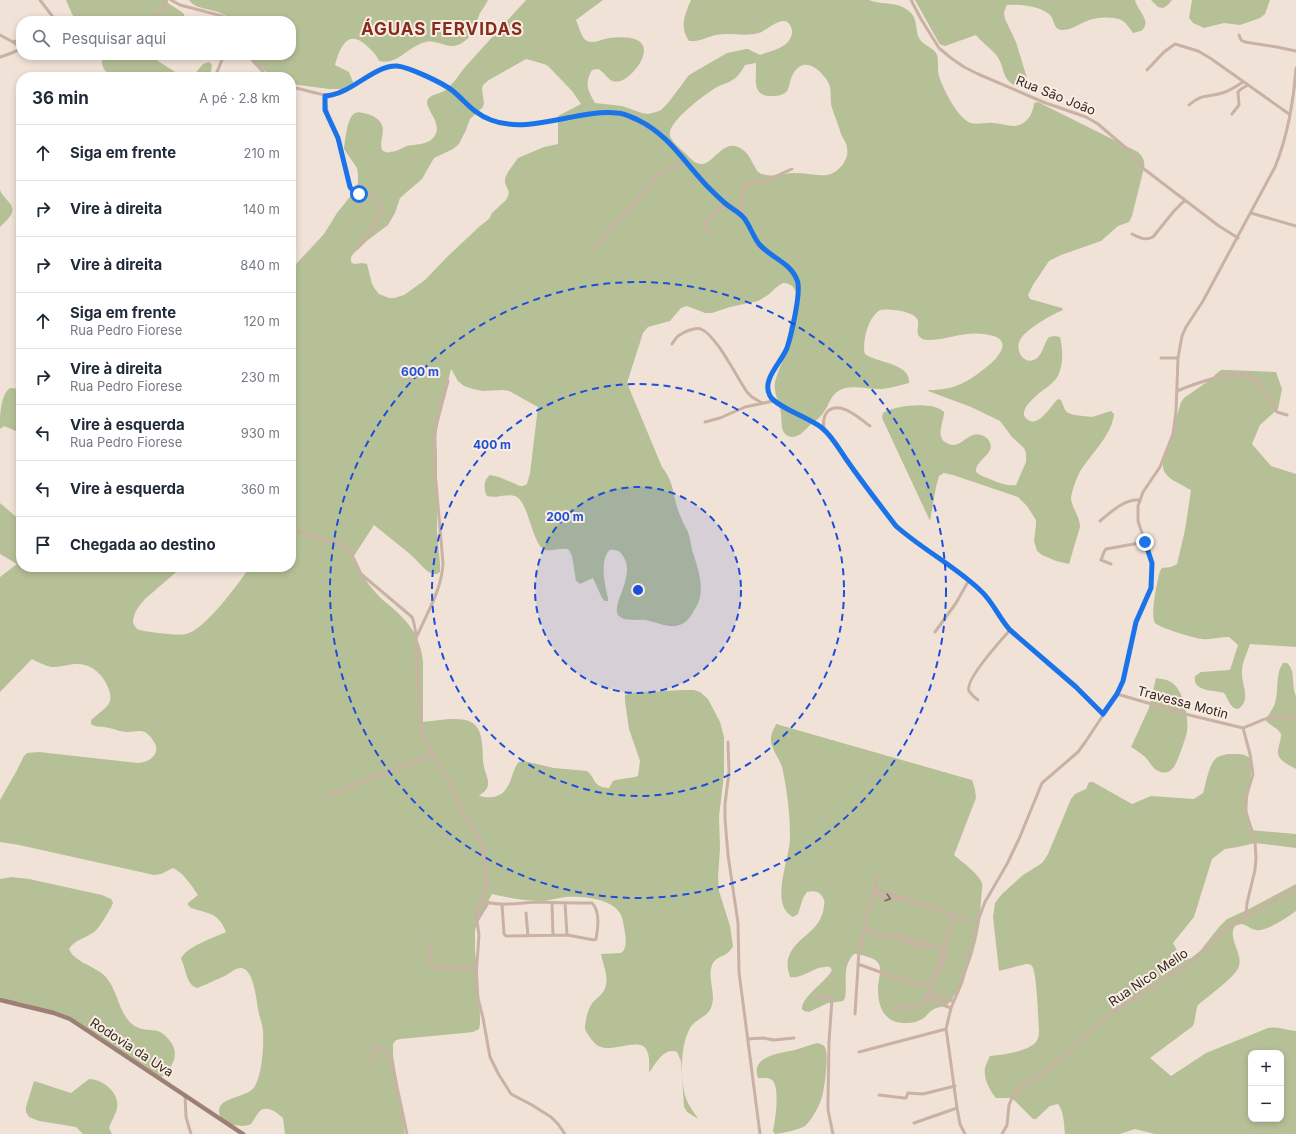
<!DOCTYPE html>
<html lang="pt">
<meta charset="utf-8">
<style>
:root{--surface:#fff;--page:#f2f2f3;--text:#1f2937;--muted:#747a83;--line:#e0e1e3}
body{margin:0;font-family:Inter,sans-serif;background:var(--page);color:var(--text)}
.controls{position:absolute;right:12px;bottom:12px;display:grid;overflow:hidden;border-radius:8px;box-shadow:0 2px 6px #0003}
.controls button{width:36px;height:36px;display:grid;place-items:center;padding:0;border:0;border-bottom:1px solid var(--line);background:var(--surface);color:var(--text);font:20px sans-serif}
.stop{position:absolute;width:12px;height:12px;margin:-9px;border:3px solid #1a73e8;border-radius:50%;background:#fff}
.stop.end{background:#1a73e8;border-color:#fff;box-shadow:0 1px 4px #0008}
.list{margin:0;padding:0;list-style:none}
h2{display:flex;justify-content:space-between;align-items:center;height:52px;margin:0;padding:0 16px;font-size:17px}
h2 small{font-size:13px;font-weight:400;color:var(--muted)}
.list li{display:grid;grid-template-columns:26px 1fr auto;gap:12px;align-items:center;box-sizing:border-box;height:56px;padding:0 16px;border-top:1px solid var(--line)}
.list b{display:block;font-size:15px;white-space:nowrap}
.list p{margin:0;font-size:13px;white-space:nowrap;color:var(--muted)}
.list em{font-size:13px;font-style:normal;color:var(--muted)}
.icon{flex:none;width:22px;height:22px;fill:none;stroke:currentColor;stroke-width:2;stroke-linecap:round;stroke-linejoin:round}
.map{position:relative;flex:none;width:1296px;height:1134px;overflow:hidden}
.search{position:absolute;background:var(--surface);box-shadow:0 2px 6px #0003;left:16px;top:16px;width:280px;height:44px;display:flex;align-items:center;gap:10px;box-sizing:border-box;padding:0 14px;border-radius:16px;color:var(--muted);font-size:15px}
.panel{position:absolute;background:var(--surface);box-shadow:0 2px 6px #0003;left:16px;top:72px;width:280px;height:500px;border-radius:16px}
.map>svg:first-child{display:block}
.green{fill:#b6c097;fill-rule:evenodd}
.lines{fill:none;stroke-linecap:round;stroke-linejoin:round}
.street{stroke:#c9b1a3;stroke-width:3}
.secondary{stroke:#9d7f75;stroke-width:4.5}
.oneway{stroke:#77665e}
.route{stroke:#1a73e8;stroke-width:5}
.ring{fill:none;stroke:#1d4ed8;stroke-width:2;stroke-dasharray:7 5}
.labels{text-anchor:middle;stroke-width:4;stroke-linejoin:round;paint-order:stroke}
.street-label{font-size:13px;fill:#342825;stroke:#f9ede3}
.district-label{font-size:17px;font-weight:bold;letter-spacing:1px;fill:#842c1d;stroke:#f9ede3}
.centre{fill:#1d4ed8;stroke:#f9ede3;stroke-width:2}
.ring-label{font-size:12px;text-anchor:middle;font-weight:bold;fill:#1d4ed8;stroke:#f9ede3;stroke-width:4;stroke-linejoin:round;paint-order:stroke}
</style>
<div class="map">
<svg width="1296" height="1134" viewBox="0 0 1296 1134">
<rect width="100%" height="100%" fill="#f1e2d7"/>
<path class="green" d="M66,0h99c5,6 13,8 19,14v3l-3,4h-104l-5,-7z
M189,0h299c-2,4 -5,9 -8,13 -4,9 -5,20 -14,27 -16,14 -25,-1 -40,2 -18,4 -29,24 -47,19 -3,-7 -7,-10 -12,-15 -19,-18 -27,1 -32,19l14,7 4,10 -2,5 -9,2h-13l-38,-5v-7h-18l-22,-17 -4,-5h44v-34h-61c-9,-15 -32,-8 -41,-21z
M526,0h77l-27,20c3,6 5,18 11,21 7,3 15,-2 22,-3 19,-2 45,-1 31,25 -5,8 -17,22 -28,18 -5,-3 -8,-9 -14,-12l-6,1c-8,14 -4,20 3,33l27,3 20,7 6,1 8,-2 5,-2 7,-7 21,-28 38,-22 19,-4h2l12,6c12,-5 31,-7 32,-23 0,-5 -3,-11 -8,-11 -9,0 -17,9 -25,12 -14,4 -29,-1 -43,2 -9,2 -17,7 -27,6 -10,-14 -4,-27 2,-41h178c15,6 29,0 42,13 7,7 4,17 8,25 4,8 15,9 18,17 2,6 0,14 2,21 4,13 19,43 32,47 7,2 15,-1 22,0 7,0 14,3 21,3 13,-1 19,-12 20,-23l4,-1 100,50c5,5 7,8 6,16l-12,48 -3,6 -11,4 -17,15 -40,14 -12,6 -16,24 -5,10 2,4 32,9 1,2c-11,4 -38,20 -43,30 -6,12 6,27 17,18 6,-5 7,-15 12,-21l6,-1 5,1c3,12 4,31 -4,42 -5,6 -13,11 -19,16 -4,4 -10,9 -12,14 -1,3 -2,6 0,8 12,15 26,-12 33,-18l3,1 4,10 3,3 6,2 18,2 19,-6 3,3c-2,20 -20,37 -31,53 -5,6 -11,23 -12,31 1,11 9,18 9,29l-11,37 -13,-3 -14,-6 -5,-4 -3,-10 2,-16v-5l-9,-14 -9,-9 -65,-22 -9,-2 -5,3 -3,11 -6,34 -48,-103 1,-5c12,-8 51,-12 61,-1 0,8 -5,17 -3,24 1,4 3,6 6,7 2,1 4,2 6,2 11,0 16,-14 28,-10 4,1 8,4 9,8 5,11 -15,17 -14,29l4,3c10,4 25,12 36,10l10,-23v-9l-2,-5 -12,-11 -12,-16 -29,-14 -43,-16 1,-1c28,0 40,-9 60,-25 5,-4 9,-9 12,-14 4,-8 0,-13 -8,-15 -27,-7 -39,3 -63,4 -3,0 -7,0 -9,-2 -6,-4 -2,-11 -3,-17 -2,-10 -30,-13 -38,-11 -3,2 -5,4 -7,7 -6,7 -11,28 -8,37 12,9 46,9 44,29 -9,2 -18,5 -27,6 -13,1 -33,-6 -45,3 -7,5 -8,13 -13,20 -3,5 -8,8 -13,12 -6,6 -13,16 -23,12 -8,-4 -6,-15 -7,-22 -1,-11 -8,-21 -6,-32 3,-14 43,-99 8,-99l-5,3 -10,9 -10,6 -28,6 -18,6h-7l-18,-7 -6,2 -11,13 -22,6 -5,6 -16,50 35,84c14,18 10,30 18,48 2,6 5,11 8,17 2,6 3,12 4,18 5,15 11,31 8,47 -1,6 -5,12 -8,17 -4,7 -8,10 -16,12 -10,1 -21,-4 -30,-6 -8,-1 -21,2 -27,-4 -10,-10 18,-40 4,-60 -3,-5 -7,-7 -13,-6 -11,9 -5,36 -2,48v3h-3l-3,-3 -9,-20 -13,6 -4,-3 -4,-25 -3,-6c-8,-4 -20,4 -27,-2 -10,-9 -14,-44 -25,-51 -8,-5 -21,2 -30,-1 -4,-7 -3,-17 3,-21l9,2 21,9h3l4,-2 3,-11 8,-66 -29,-16 -6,-1 -20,1 -10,-2 -9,-3 -6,-5 -7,-12 -16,69 2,13v80l3,33v8l-3,2h-4l-6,-3 -17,-17 -36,-29 -22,34c7,12 15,24 24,34 8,9 19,16 27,25 12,12 19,28 20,45v59c12,-1 38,-6 48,0 15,8 10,32 13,45 1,6 5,12 4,18 -1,6 -6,8 -9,11 19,4 27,-1 33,-20 2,-5 3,-10 7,-14l5,-1 30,7 33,3c10,8 5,16 22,17l4,-7c8,-3 16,-2 25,-5l2,-15 -11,-32 -4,-28v-6l6,-2 51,-3h12l6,2 8,7 12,23 4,15v38l-5,41 1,32 -2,29 1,14 11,35 3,20c-5,11 -15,9 -20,17 -7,13 3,28 -1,42 -3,11 -12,12 -19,19 -13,15 -13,53 -8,71 2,9 9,17 13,24l-11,-7 -3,-5 -3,-46 -4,-9c-13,-5 -21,11 -28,21 0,-7 1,-16 -2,-22 -5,-15 -33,1 -46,-4 -7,-2 -13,-12 -16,-18 0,-8 3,-21 8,-27 6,-6 11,-8 13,-17 2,-10 -3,-21 -5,-31l20,-1c6,-4 5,-13 4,-20 -1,-6 -2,-13 -4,-18 -8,-17 -40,-19 -56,-18 -7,1 -14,3 -21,4 -18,0 -36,-3 -52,-7l-13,25 -4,11v22l3,22 2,44v6l-1,5 -6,3 -9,1 -63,6 -5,1 -3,4v11l12,79h-120l-2,-16c-6,-6 -18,-14 -24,-6 -3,4 -5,8 -8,12 -9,5 -32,0 -32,-13 0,-15 30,-13 36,-25 7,-12 9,-40 8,-54 0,-8 -4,-15 -5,-23 -2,-10 -4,-40 -17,-41 -6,0 -11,5 -16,8 -8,3 -19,9 -28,12 -11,-3 -11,-20 -16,-29 3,-11 34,-22 45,-27 -8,-20 -17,-18 -35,-24l-3,-3v-2l10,-8c-7,-10 -14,-22 -25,-27l-12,6 -7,1 -135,-30 -19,-3v-42l16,-28 8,-16 3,-3 12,-1 99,11c13,-1 25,-11 14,-24 -1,-2 -4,-5 -7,-7 -6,-2 -12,0 -18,0 -6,0 -12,-3 -18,-4 -6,-2 -13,0 -18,-4v-4c15,-14 26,-15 15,-37 -7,-13 -18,-20 -32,-19 -8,1 -14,3 -22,3 -7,-1 -14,-5 -20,-8l-32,33v-115l17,-13 -17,-10v-51l21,18v46h161l-37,32c-6,7 -12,14 -12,24l3,5 3,2c12,2 36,6 47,4 19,-4 52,-50 64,-67h41v-293l6,-11 27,-29 13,-21 19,-24 2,-7v-8l-1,-6 -13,-19c1,-8 3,-32 11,-36 4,-2 9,0 12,1 6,1 13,6 15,11 3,8 -3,17 0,25 3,2 5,3 8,2 6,0 12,-4 17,-6 8,-2 20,-1 26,-8 13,-14 -11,-30 -5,-39 5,-6 14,-5 19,-10 7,-6 13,-16 19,-23 20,-22 40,-44 60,-66zM526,59l18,5 4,2 24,25 9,13 -23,12v28l-14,3 -26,11 -10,14 -3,6v5l4,9 -1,4 -2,4 -14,13 -3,6 -9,7 -33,31 -22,23 -21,15 -10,3h-5l-10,-4 -4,-5 -3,-5 -5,-20 -5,-1 -8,1 -3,-2v-5l3,-4 14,-13 20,-15 7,-12 5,-15 22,-19 12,-21 19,-9 6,-5 7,-14 4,-11 13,-12 1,-4 -2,-14 1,-4 6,-5zM756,63c1,15 -6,34 17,33 5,0 11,-1 14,-5 3,-5 3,-12 6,-17 11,-19 27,-5 35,8 4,7 2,13 3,20 0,5 2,8 3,12 3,7 5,14 7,20 2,5 6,9 6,14 3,11 -9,26 -20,27 -11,1 -22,-2 -33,-2 -12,0 -26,6 -36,-1 -5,-7 -8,-17 -15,-22 -19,-15 -29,15 -42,14 -6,0 -11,-6 -15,-10 -5,-5 -14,-12 -16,-18 -4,-14 37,-43 47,-49 6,-3 12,-4 17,-8 5,-3 8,-9 11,-14z
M915,0h220c2,10 18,22 6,31l-8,2c-3,-4 -6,-9 -10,-12 -9,-5 -27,-4 -36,0 -8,3 -17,10 -26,9 -7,-1 -7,-9 -10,-14 -9,-10 -32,-12 -44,-11l-3,7 1,7 11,23 11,36 -4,6 -5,3c-18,-8 -12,-18 -21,-31 -6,-8 -15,-13 -21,-21l-31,11 -4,-1 -2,-2z
M1151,0h21l-4,5 -5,3 -5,-1z
M1192,0h78l-5,14 -5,4 -20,7 -16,-2 -20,5 -11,-5 -4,-5z
M102,55h51l5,6 25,16h-71c-9,-7 -11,-11 -10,-22z
M209,62l3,3 -2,12h-18l11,-13z
M0,189c1,5 4,7 7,11 12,11 2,18 -7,27z
M1221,370h7l48,2 6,17 -4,20 -18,16 -8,19 19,22 25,8v173l-46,-3c-3,9 -8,19 -8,27 -1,13 10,30 -4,38 -9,-1 -9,-10 -14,-16 -10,-3 -32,-1 -29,-17l6,-4 29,-2 8,-25 -9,-8c-9,0 -19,3 -27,2 -6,0 -44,-12 -47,-16 -5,-7 2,-42 5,-52l2,-3 9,-1 6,-3 8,-34 6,-40c-11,-7 -30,-12 -28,-27l18,-61 3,-4 27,-19 6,-6z
M10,388l11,1v47l-5,-5 -12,-5 -4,3c0,-12 0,-34 10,-41z
M1283,663h4c9,7 4,22 9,33v73c-7,-4 -20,-9 -18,-19 1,-6 3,-10 3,-16 -3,-6 -10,-8 -15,-13 2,-7 7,-11 9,-18 4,-12 0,-29 8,-40z
M1156,678c5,1 10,1 15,4 13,8 18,36 16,50 -2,8 -5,16 -8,24 -3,8 -7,19 -18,16 -9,-2 -10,-10 -17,-16 -4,-3 -8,-6 -13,-9l18,-39z
M776,724l196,56 3,9 1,9 -22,57c7,6 25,19 28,28 1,5 -1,12 -1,18 -1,6 0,12 -1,18 -3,26 -14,62 -30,83 -5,6 -13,4 -19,9 -2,1 -4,4 -6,6 -6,5 -13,6 -20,6 -20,0 -27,-15 -27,-33 -1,-12 9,-26 -7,-32 -6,-2 -11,-4 -17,-4 -13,13 -6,29 -9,44l-2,3 -15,2 -19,9 -5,-1 -2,-2c-1,-12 25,-28 30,-39l-2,-3c-16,-2 -25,12 -40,10 -2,-7 -4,-14 -1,-21 8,-21 32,-23 35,-50 1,-4 0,-8 -3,-11 -4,-5 -9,-4 -14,-3l-4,6 -5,16 -5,3c-25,-13 -2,-60 -3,-81 0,-23 -3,-47 -8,-69 -3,-9 -10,-17 -11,-26 -1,-6 3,-12 5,-17z
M1228,754c10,0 23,-2 24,11l-6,50 4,15 46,4v14l-41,-5 -17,4 -13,2 -13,10 -18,58 -21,26 7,13 6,4 5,-2 9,-7 19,-24 8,-8 20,-9 49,-26v27c-8,6 -30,21 -40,19 -10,-2 -10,-9 -21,-4 -8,12 8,27 4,40 -3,11 -31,30 -41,39 -3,7 -2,14 -5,21l-43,32 21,18 35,-23 62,-25c10,-2 18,2 28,3v103h-141l-20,-5 -15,5h-55c-1,-9 -1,-23 -7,-30l-8,2 -14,13h-3l-21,-21h-16c-6,-7 -13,-20 -11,-30 1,-4 3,-8 5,-12 12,-1 37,-4 46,-14 3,-4 3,-8 3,-13 -1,-10 -2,-57 -7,-63 -2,-2 -4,-2 -6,-2l-27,7 -6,-54 2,-14 7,-9 21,-19 16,-10 4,-3 5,-8 23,-55 4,-5 11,-5 3,-7h4l39,22 19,-8 43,3 9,-6c3,-9 6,-32 15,-36 3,-2 7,-2 10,-3zM1251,1053h30v66h-30z
M11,877l18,2 73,16 9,4 2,4c-1,4 -15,27 -19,29 -8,6 -20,8 -25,17 5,13 26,17 36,27 13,14 13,36 27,48 8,7 17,5 26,7 5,2 9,6 12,10 10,13 3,24 -6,35l-3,1 -100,-61 -21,-8 -21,-6 -4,1 -12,-3 -3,-3v-118z
M817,1043c4,1 8,2 9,7 2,9 -1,37 -4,47 -2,8 -10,23 -17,29 -4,3 -25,8 -30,8l-2,-3c2,-10 7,-41 0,-50 -3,-4 -10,-3 -15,-3 -8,-22 22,-25 37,-28 7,-2 14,-5 22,-7z
M89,1079c14,0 31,14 28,29 -1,7 -6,13 -8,20l3,6h-29l-7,-7 -37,-6 -10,-4 -3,-5v-5l8,-26 37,12z"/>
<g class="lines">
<path class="street" d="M40,0l16,21
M171,0l9,5 42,11 8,5
M911,0l10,19 18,29 12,10 13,9 14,7 65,28 43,15 12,7 28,24 18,21 75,57 19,12
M75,21h1
M155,21l12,-21
M0,35l13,7 8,-2
M1239,35l2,5 4,2 32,5 19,4
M13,42l8,6
M249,55l3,5 16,17
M0,57l9,-3 12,-5
M1147,70l17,-18 11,-8 23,7 12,7 79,56
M215,77l9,-22
M291,89l5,-1c10,2 26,8 35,7 23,-2 43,-30 66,-29 13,1 47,18 57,27 12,10 21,21 36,27 37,14 87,-9 126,-7 38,2 67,47 90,72 6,7 13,13 20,19 6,5 13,8 18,14 7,8 9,19 16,27 11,13 29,17 37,33 1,3 2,6 2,9 1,13 -5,28 -8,40 -1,7 -2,15 -5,22 -5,14 -23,30 -17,46 5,11 42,23 53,33 9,7 15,20 22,29 17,23 34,46 52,70 27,23 59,39 85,64 12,11 18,27 29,39l65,57 28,27
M325,95c0,21 9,30 14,49 5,14 6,29 11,43 8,9 12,6 22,9 23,9 -7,42 -14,52
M1189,105c13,-12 18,-7 33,-12 8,-2 14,-7 21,-11
M1232,114l7,-9 -1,-13 3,-3 7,-4
M1251,213l45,13
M742,216l1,-28 2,-4 22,-4 25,-11
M712,233l-7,-3v-5l19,-22
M1132,234c8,4 13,7 21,3l21,-26 11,-11
M594,249l62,-72 5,-4 15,-7 8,-7
M672,344c2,-3 4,-6 6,-8 5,-4 17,-9 23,-7 16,7 36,49 46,63l5,5 10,6
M1161,358h17
M1177,391c17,-7 57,-22 74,-13 3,1 8,5 10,8 7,7 10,18 16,26l10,3
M705,422l15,-4 25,-11 28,-6
M824,429c-1,-7 -1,-13 4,-18 12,-11 32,8 42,15
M1100,521c11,-9 24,-22 39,-21
M291,529l54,17 5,5 11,23 51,43c6,16 4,35 5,52 1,21 4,41 5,61l3,10 8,15 17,27 7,19 7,13 14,21 6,19 3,29 -11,31 3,21 -3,42 2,21 5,20 7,39 9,18 12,19 21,11 19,12 7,7 7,10
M1111,564l-10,-4 3,-8 2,-3 39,-7
M935,632l21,-29 13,-23
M417,636c10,-23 25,-47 26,-73l-8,-92v-36l1,-10 12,-44
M1117,694l72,21 54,13
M978,700c-3,-2 -7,-6 -9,-9 -5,-11 33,-52 41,-61
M1243,728l7,26 3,20 -7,23v15l9,29 1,16 -1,13 -8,33 -1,12
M1243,728c22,-8 28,-16 53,-9
M728,742l1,30 -4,32v15l3,36 10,68 1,49 21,162
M325,797l38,-16 70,-26
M875,889l95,31
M874,894l19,6 9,-1
M480,900c19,8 42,2 62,2 17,1 33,1 50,1 8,8 6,26 4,36l-2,1 -27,-5 -61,1 -2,-2 -2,-30
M552,903l1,32
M565,903l2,32
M526,913l2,23
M477,921l11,-18
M865,930l14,4 24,3 24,7 2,2
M901,937c5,10 21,9 30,9 4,0 9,2 13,3
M429,942l1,20 3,4 4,1 39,1
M858,964l47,17 26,4
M935,975c8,-5 10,-15 10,-24l-1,-2
M931,992l-4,1 -1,4 3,3 3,-1 2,-2 -1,-4 -2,-1v-7l13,-36 10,-34
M934,994l19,7
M814,999l15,-3 3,3 -3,43 -1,60v8l5,24
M930,1000l21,8
M893,1009l30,-6 4,-4
M855,1014l4,-64 6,-20 -1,-5 11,-36 3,-14
M748,1039l15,-1 11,2 20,-2
M859,1052l87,-23
M373,1063l1,-15 3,-2 8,6 7,11 15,71
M185,1095l1,22 5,17
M879,1095l25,3h2l2,-5 15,1 32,-8
M914,1123l43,-15
M965,1134l-5,-10 -3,-16 -10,-73 -1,-6 5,-21 11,-26 17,-64 6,-16 22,-38 12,-25 23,-56 36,-31 8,-11 31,-47 6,-13 13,-59 15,-34 1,-25 -14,-42v-15l5,-14 17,-25 13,-33 3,-23 2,-53 4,-22 4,-9 17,-26 72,-134c12,-29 19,-67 21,-99
M1002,1134l5,-9 2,-20 5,-12 39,-28 61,-54 74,-46 44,-41 64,-35"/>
<path class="secondary" d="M0,1000l54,13 16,6 173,115"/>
</g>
<defs><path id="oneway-chevron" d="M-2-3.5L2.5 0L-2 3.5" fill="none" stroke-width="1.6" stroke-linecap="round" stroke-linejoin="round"/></defs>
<use class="oneway" href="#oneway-chevron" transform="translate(888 898) rotate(16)"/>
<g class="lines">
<path class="route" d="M359,194l-5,-2 -4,-5 -12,-49 -13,-28v-14c26,-1 48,-31 72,-30 12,1 46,17 56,25 13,11 21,23 38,29 38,15 87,-11 126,-7 7,0 14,4 21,7 31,15 46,42 69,66 6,6 13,13 19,18 6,5 13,8 18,14 6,8 9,18 15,26 12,14 31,18 38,36 5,10 -6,56 -10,68 -6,15 -26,32 -17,48 6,11 40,22 52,32 10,8 17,21 24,31 16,23 33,45 50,67 27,24 59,40 85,65 12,11 18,27 29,39l66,57 27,27 14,-20 6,-13 13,-59 15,-34 1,-25 -7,-21"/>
</g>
<circle cx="638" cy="590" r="103" fill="#1d4ed8" fill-opacity=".12"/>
<g class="ring">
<circle cx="638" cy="590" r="103"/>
<circle cx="638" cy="590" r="206"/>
<circle cx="638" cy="590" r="308"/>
</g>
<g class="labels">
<g class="street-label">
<text transform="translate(1056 95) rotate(22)" y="5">Rua São João</text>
<text transform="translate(1183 702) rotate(15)" y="5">Travessa Motin</text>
<text transform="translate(1148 977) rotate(-34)" y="5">Rua Nico Mello</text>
<text transform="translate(132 1047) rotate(33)" y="5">Rodovia da Uva</text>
</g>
<g class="district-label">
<text x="442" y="35">ÁGUAS FERVIDAS</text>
</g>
</g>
<circle cx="638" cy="590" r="6" class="centre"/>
<g class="ring-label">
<text x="420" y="376">600 m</text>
<text x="492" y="449">400 m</text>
<text x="565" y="521">200 m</text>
</g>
</svg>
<div class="controls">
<button>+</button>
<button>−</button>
</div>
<div class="stop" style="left:359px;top:194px"></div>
<div class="stop end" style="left:1145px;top:542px"></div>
<div class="search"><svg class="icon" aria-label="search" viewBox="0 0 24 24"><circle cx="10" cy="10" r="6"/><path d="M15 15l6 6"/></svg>Pesquisar aqui</div>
<section class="panel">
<h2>36 min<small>A pé · 2.8 km</small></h2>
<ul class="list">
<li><svg class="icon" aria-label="ahead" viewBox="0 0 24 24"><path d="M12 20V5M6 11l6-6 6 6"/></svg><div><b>Siga em frente</b></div><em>210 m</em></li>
<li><svg class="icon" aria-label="right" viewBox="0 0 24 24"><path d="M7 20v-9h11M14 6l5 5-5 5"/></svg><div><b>Vire à direita</b></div><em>140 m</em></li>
<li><svg class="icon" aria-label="right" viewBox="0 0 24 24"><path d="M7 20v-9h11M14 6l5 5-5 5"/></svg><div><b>Vire à direita</b></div><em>840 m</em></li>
<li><svg class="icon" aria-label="ahead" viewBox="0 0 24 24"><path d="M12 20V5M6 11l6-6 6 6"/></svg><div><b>Siga em frente</b><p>Rua Pedro Fiorese</p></div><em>120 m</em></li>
<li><svg class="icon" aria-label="right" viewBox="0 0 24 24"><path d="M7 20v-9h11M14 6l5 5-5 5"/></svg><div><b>Vire à direita</b><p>Rua Pedro Fiorese</p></div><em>230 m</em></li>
<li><svg class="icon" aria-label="left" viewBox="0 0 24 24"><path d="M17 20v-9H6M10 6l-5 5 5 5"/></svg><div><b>Vire à esquerda</b><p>Rua Pedro Fiorese</p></div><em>930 m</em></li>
<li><svg class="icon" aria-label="left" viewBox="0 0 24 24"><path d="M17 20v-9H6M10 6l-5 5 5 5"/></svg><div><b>Vire à esquerda</b></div><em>360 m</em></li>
<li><svg class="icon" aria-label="arrive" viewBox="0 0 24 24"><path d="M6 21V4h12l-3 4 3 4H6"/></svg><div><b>Chegada ao destino</b></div></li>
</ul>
</section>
</div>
